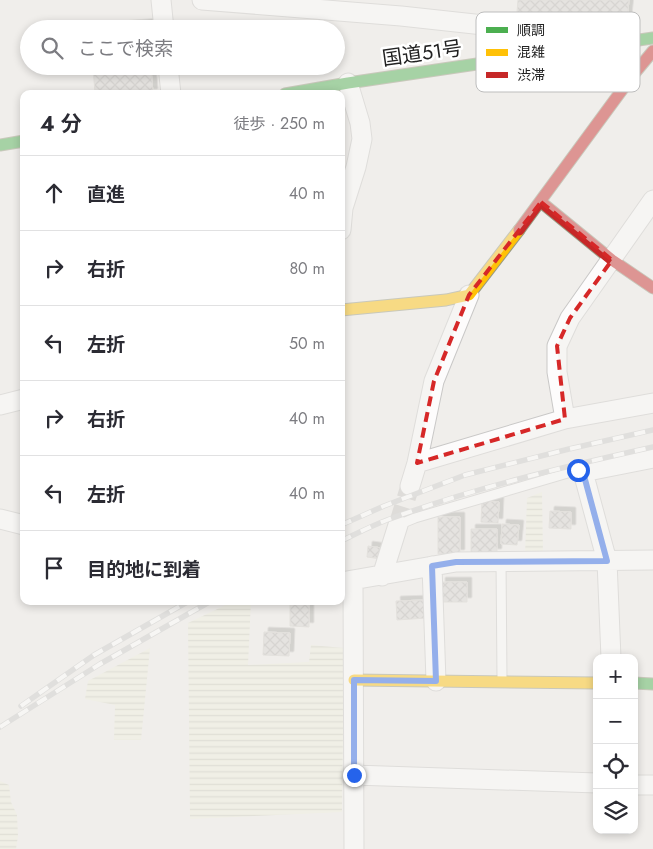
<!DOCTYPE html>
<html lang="ja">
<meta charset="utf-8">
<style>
:root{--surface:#fff;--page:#f7f7f7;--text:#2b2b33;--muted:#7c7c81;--line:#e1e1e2}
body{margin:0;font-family:Jost,"Noto Sans JP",sans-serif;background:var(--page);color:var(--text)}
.controls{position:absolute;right:15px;bottom:15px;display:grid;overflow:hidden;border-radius:10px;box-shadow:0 2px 8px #0003}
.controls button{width:45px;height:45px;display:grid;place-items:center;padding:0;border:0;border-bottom:1px solid var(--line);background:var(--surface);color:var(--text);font:25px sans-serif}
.stop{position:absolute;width:15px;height:15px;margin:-11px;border:4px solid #2563eb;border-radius:50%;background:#fff}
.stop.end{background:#2563eb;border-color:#fff;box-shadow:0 1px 5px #0008}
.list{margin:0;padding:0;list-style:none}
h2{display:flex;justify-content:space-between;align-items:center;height:65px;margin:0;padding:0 20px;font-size:21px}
h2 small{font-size:16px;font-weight:400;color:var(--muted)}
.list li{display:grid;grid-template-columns:32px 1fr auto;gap:15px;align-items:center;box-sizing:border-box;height:75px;padding:0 20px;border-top:1px solid var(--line)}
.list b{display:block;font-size:19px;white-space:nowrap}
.list em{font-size:16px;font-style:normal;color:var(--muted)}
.icon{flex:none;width:28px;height:28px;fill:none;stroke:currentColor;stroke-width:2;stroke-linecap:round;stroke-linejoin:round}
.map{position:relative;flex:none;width:653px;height:849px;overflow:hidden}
.search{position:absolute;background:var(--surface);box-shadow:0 2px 8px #0003;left:20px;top:20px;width:325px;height:55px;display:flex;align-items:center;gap:12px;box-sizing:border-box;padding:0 18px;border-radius:28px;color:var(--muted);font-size:19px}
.panel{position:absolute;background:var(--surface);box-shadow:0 2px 8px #0003;left:20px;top:90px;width:325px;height:515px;border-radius:10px}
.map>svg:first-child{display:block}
.farmland{fill:url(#farmland-rules)}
.building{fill:url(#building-cross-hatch);stroke:#d3d0cc;filter:url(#shadow)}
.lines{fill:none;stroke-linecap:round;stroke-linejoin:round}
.street-tunnel{stroke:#c7c5c3;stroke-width:19;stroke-dasharray:19 9;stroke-linecap:butt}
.lane-casing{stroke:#c9c8c7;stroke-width:11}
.street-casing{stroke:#c9c8c7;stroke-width:21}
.fast-casing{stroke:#999a82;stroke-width:13}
.slow-casing{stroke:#999a82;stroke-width:13}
.jam-casing{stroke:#999a82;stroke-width:13}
.lane{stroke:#fdfcfc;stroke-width:9}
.street{stroke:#fdfcfc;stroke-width:19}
.fast{stroke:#4caf50;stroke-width:11}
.slow{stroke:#ffc107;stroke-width:11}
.jam{stroke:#c62828;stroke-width:11}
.rail-casing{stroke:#ccc;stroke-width:5.5}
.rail{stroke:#fff;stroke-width:4;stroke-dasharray:11;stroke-linecap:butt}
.route{stroke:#2563eb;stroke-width:6}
.marked{fill:none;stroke:#d62828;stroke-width:4;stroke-dasharray:10 6;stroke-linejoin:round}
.labels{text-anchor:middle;stroke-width:5;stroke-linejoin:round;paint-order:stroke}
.street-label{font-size:20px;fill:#222;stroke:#fff}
.key{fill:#fff;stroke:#bdbdbd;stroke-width:1}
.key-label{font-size:14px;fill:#222}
</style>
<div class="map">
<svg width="653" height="849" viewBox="0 0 653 849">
<defs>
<pattern id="farmland-rules" width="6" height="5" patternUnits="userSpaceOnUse" patternTransform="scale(1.25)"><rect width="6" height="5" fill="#efefdf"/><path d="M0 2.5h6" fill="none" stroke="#cdcdbf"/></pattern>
<pattern id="building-cross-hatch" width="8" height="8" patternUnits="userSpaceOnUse" patternTransform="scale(1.25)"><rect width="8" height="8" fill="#d7d4d2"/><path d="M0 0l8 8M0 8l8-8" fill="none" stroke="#b8b6b4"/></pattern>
<filter id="shadow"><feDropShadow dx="4.5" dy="-4.5" stdDeviation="0" flood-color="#0004"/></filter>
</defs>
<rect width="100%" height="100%" fill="#f0eeeb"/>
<path class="farmland" d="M542,492l1,64h-18l2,-58z
M251,601l-3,64 61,-3 2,-17 33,3 -2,164 -152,7 -2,-196 44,-21z
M150,648l-9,92h-27l1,-35 -30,-6 3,-18z
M0,781l9,4 2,17 6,13 1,21 -2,13h-16z"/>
<path class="building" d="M518,0h111l-3,29 -30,5 -80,-11z
M157,23l1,6h-68v-1z
M93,66h67l1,3h-10l2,24 -58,1z
M482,501l17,1 -1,21 -17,-1z
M550,511l21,1v17l-22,-1z
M438,517h22v37h-22z
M502,524l17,1 -2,20 -16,-1z
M471,529h26v24h-26z
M368,546l14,2 -1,11 -14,-2z
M441,582h26v20h-26z
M426,600l1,18 -30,2 -1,-19z
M290,601h19v26l-19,-1z
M264,632l26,1 -1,23 -26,-1z"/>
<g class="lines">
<path class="street-tunnel" d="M398,525l12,-39"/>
<defs>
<path id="lane" d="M398,525l17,-7 163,-48 5,2
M501,561l1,118"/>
<path id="street" d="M161,0l3,29
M202,0l199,16 202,22
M168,66l3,28
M341,230l2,-22 13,-41 6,-28 -2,-16 -12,-40
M0,405l24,-6
M565,419l-8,-47v-26l13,-28 83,-118
M417,463l148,-44 88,-16
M410,486l7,-23 17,-82 35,-86
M0,519l24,6
M432,566l4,115
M382,576l16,-51
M353,581l1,268
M341,582l115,-20 197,-2
M611,658l-4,-97 -24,-89 70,-14
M354,775l243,8
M634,785h19"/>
<path id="fast" d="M285,94l63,-11 305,-45
M0,145l24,-4
M634,683l19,1"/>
<path id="slow" d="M341,310l105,-10 23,-5 50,-65
M354,680l243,3"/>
<path id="jam" d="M541,202l71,58 41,28
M519,230l114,-155 20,-24"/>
</defs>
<use href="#lane" class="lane-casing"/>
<use href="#street" class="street-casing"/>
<use href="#fast" class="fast-casing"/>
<use href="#slow" class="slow-casing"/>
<use href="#jam" class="jam-casing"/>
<use href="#lane" class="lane"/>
<use href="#street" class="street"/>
<use href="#fast" class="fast"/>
<use href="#slow" class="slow"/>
<use href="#jam" class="jam"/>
<defs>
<path id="rail" d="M341,525l43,-19 81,-31 104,-26 84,-19
M341,541c15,-7 30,-15 46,-21 86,-32 176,-53 266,-73
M21,706l73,-51 95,-54
M0,727l100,-63 111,-63"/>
</defs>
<use href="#rail" class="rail-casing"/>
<use href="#rail" class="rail"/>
</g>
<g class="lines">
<path class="route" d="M354,775v-95l82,1 -4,-115 24,-4 151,-1 -24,-89 -5,-2"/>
</g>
<path d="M0 0H653V849H0ZM541,202l71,58 -42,58 -13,28 8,73 -148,44 17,-82 35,-86z" fill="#f0eeeb" fill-opacity=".55" fill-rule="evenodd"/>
<path class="marked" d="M541,202l71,58 -42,58 -13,28 8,73 -148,44 17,-82 35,-86z"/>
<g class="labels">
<g class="street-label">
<text transform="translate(422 53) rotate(-8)" y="7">国道51号</text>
</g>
</g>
<rect x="476" y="12" width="164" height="80" rx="8" class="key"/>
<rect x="486" y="27" width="22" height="6" fill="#4caf50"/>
<rect x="486" y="49" width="22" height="7" fill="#ffc107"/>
<rect x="486" y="72" width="22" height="6" fill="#c62828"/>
<g class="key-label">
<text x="517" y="35">順調</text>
<text x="517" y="57">混雑</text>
<text x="517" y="80">渋滞</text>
</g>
</svg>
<div class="controls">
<button>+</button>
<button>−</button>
<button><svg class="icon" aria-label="locate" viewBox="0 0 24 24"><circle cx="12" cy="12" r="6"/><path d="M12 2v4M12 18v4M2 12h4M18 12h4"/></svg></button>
<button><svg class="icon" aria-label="layers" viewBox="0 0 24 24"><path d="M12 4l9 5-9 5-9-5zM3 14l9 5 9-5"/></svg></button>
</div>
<div class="stop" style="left:578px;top:470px"></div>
<div class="stop end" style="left:354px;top:775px"></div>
<div class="search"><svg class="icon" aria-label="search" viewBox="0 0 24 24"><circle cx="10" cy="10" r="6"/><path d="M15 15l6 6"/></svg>ここで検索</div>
<section class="panel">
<h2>4 分<small>徒歩 · 250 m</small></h2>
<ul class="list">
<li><svg class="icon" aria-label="ahead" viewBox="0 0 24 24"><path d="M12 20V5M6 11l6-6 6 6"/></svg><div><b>直進</b></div><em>40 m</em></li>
<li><svg class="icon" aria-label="right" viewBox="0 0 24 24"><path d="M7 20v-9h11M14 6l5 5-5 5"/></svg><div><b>右折</b></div><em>80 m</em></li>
<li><svg class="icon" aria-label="left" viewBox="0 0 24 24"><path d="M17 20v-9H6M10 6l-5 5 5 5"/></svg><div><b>左折</b></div><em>50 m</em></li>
<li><svg class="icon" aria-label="right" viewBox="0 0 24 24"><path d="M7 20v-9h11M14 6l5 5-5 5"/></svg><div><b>右折</b></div><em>40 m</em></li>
<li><svg class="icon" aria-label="left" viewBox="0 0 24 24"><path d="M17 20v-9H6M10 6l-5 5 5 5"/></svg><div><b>左折</b></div><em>40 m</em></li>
<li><svg class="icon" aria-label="arrive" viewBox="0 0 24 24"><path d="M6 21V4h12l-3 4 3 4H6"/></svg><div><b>目的地に到着</b></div></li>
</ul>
</section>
</div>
